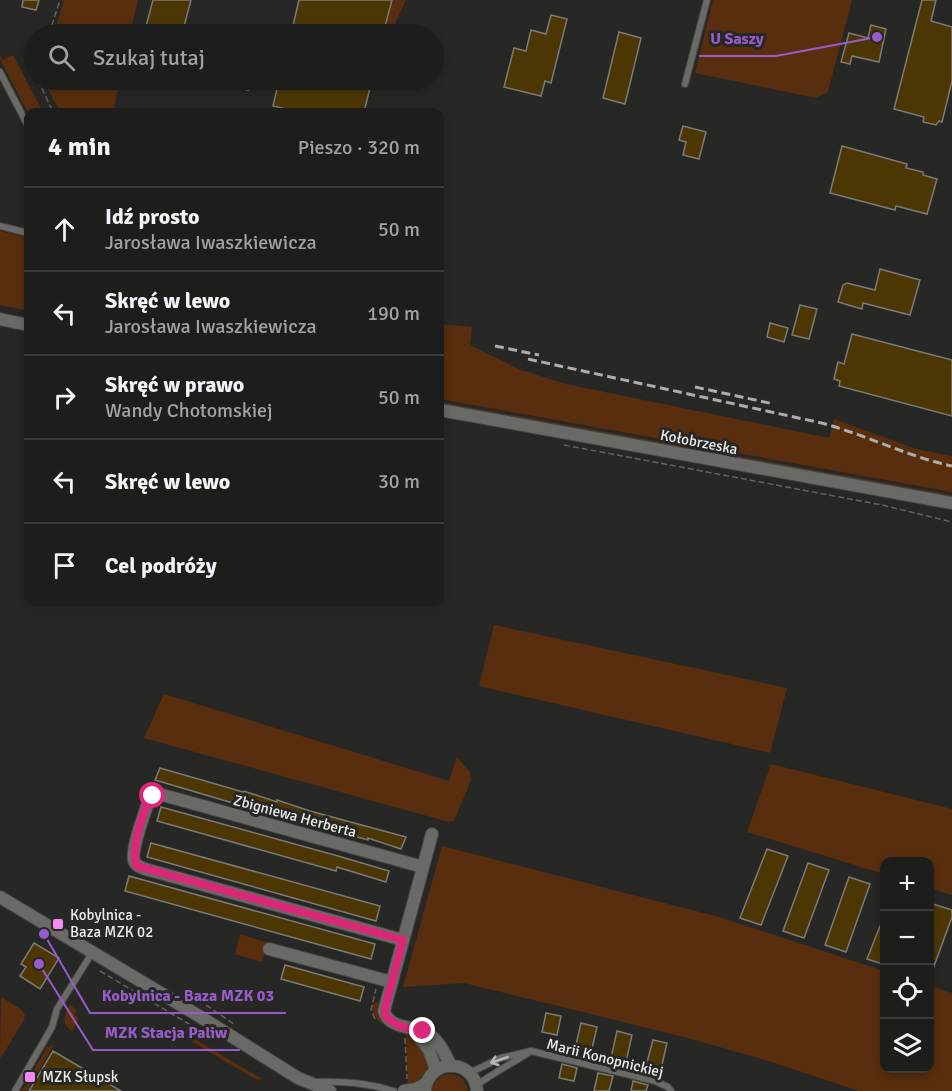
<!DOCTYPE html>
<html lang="pl">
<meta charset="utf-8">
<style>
:root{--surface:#1d1e1c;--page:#2a2b29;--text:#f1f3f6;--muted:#a0a2a3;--line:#3b3c3b}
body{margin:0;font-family:Signika,sans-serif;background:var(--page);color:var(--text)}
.controls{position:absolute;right:18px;bottom:18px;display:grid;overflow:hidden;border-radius:12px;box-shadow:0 3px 9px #0003}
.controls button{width:54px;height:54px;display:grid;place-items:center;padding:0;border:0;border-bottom:2px solid var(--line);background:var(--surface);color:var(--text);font:30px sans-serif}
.stop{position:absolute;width:18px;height:18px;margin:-14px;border:4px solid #db2777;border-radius:50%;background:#fff}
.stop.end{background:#db2777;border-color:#fff;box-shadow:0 2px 6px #0008}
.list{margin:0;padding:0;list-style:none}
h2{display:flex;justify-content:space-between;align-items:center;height:78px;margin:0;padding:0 24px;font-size:26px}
h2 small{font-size:20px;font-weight:400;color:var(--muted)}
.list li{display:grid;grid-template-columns:39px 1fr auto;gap:18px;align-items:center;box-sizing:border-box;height:84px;padding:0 24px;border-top:2px solid var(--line)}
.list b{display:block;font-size:22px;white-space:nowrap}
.list p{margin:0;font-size:20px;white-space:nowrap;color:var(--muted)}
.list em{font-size:20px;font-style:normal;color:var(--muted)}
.icon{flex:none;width:33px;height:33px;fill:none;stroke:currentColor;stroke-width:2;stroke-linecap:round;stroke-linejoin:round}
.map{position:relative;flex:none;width:952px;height:1091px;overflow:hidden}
.search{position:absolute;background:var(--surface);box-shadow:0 3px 9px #0003;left:24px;top:24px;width:420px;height:66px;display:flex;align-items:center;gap:15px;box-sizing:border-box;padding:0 21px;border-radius:33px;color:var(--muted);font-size:22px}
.panel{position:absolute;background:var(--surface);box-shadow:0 3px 9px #0003;left:24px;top:108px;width:420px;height:498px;border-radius:12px}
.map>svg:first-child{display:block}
.green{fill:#582e0e}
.building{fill:#4c3704;stroke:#7c7a77;stroke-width:1.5}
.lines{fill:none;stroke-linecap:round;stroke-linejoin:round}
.service-casing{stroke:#454543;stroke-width:8}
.minor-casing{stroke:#454543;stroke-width:14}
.path{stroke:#626360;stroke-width:1.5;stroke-dasharray:6 3;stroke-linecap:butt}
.service{stroke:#696966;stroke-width:6}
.minor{stroke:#696966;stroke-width:12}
.rail{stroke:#acadaa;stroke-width:3;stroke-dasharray:9 4.5;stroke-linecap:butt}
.oneway{stroke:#b7b7b5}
.route{stroke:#db2777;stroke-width:8}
.poi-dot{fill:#f38af2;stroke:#272825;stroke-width:2}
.labels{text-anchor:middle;stroke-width:6;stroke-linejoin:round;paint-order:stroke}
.street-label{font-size:15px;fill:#ebebe9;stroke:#272825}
.poi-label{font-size:15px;fill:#ebebe9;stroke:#272825;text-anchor:start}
.leader{fill:none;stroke:#975cca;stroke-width:2}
.callout-dot{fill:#975cca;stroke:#272825;stroke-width:2}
.callout-label{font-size:16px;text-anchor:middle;font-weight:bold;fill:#975cca;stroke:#272825;stroke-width:6;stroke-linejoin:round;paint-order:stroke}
</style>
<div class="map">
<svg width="952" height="1091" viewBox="0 0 952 1091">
<rect width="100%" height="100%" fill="#272825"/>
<path class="green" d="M64,0h74l-8,34h-76z
M392,0h14l-16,34h-4l3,-10 -3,-1z
M713,0h139l-24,92 -12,6 -121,-25z
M0,55l3,5 10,-5 30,57 -15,1 -28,-54z
M43,80h77l-7,32h-53z
M0,231l28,7v73l-28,-6z
M440,324l32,3 -2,18 51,25 45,14 263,54 5,-19 82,30 36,7v36l-512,-93z
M440,402l512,93v3l-512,-93z
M494,625l293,63 -17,65 -291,-67z
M164,694l285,87 8,-24 13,15 1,8 -17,41 -5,1 -305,-84z
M771,764l181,45v86l-22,-7v-26h-46v12l-137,-42z
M442,846l277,71 165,54v97h46v-82l22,7v98h-93l-97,-32 -78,-22 -220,-54 -61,4z
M240,934l28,9 -6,19 -27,-8z
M1,997l20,12 4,6 -1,5 -24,39z
M373,1002l8,2 22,27 19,13 8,21 -13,18 -9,2 -2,-50c-16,-6 -37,-13 -33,-33z
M70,1005l7,5 -3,5 5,3 -7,13c-11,-7 -8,-16 -2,-26z
M190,1036l72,43 -5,1 -68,-40z
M54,1045l-27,46h-5l25,-44z
M448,1074c12,0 18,6 20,17h-36c2,-10 7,-15 16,-17z"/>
<path class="building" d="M23,0h16l-3,10 -14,-3z
M153,0h38l-9,34h-38z
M299,0h93l-9,34h-92z
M922,0h14l-5,21 21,6v54l-10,41 -3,-1 -3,4 -13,-3 1,-5 -30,-8z
M551,15l16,4 -16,64 -6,-2 -4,15 -37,-9 10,-39 12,3 5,-21 15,4z
M871,25l15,4 -7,33 -27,-6 -2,8 -9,-2 8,-29 19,5z
M240,26l23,6v2h-25z
M619,32l22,6 -16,66 -22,-6z
M217,80h34l-3,10 -31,-8z
M279,80h93l-8,32h-64l-27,-6z
M683,126l23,6 -7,27 -16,-4 3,-13 -7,-2z
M842,146l65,18 -1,4 17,4v3l14,4 -10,35 -31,-8 -1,4 -65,-17z
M880,269l40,11 -10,35 -47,-12 -1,6 -24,-7 5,-17 4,-2 28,7z
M800,305l17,4 -8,30 -17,-4z
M770,323l18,5 -4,14 -17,-5z
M852,334l100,26v56l-113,-30 1,-5 -6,-2 4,-17 6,2z
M160,768l83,24 1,-1 33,11v-2l33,11 96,26 -5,12 -33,-11v2l-68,-19 -33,-11 -1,3 -32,-12 -1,2 -78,-23z
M161,807l177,49 51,15 -3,11 -49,-15 -1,4 -179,-50z
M151,843l229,63 -4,15 -229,-64z
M767,849l21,7 -27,69 -21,-7z
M808,863l21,7 -25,68 -21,-7z
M129,876l246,68 -4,15 -246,-68z
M849,877l21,7 -24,68 -21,-7z
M933,904l19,6v7l-22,60v-64z
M884,916l1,1v48l-18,-6z
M34,943l25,15 -19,31 -20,-13 6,-9 -5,-3z
M285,965l79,22 -4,14 -79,-22z
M546,1013l15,3 -4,19 -15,-3z
M581,1023l16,4 -6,26 -16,-4z
M617,1031l15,4 -6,27 -15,-4z
M653,1040l14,3 -6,26 -15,-3z
M53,1051l68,40h-92z
M562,1064l15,4 -3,13 -15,-3z
M598,1073l15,3 -4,15h-15z
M633,1081l15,4 -2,6h-15z"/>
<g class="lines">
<defs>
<path id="service" d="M0,72l28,54
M685,84l22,-84
M0,226l28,7
M469,1073l32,-15 30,-7 124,30 13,6 3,4
M315,1082c27,-1 53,1 79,9
M476,1086c16,-13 34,-21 52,-33
M15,1091l37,-64 5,-18 35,-56"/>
<path id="minor" d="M0,319l28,6
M440,410l512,93
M432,834l-48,177c6,20 32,14 45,23 11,8 16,20 22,32
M0,897l199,119 99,62 32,13
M403,940l-258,-71c-5,-2 -9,-3 -11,-8 -3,-12 11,-49 15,-61l3,-4 7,-2 264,73
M269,949l123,33
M413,1030l16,20 7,20
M404,1091l12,-2 9,-5
M425,1091c3,-34 50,-33 52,0"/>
</defs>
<use href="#service" class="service-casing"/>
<use href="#minor" class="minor-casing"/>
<path class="path" d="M49,34l11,-34
M38,80l15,32
M564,445l318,60 70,17
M100,971l109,65
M206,1005l29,20
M375,1019l-4,-9 5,-21
M405,1038l2,41"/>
<use href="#service" class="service"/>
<use href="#minor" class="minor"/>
<path class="rail" d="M495,346l44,9
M528,359l289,63c46,11 88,34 135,44
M695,387l79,17"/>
</g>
<defs><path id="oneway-shaft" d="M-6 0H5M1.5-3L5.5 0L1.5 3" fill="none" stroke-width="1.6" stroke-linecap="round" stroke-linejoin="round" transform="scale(1.5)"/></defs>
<use class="oneway" href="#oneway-shaft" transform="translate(499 1060) rotate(161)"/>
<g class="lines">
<path class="route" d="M153,796c-10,11 -23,57 -16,70l266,74 -17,64 -1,11c8,11 24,14 38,16"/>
</g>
<g class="poi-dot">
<rect x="52" y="918" width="12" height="12" rx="3"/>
<rect x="24" y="1071" width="12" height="12" rx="3"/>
</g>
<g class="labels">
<g class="street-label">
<text transform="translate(699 442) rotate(11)" y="5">Kołobrzeska</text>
<text transform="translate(295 816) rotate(15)" y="5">Zbigniewa Herberta</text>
<text transform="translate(605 1058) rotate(14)" y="5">Marii Konopnickiej</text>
</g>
<g class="poi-label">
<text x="70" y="920">Kobylnica -<tspan x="70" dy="17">Baza MZK 02</tspan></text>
<text x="42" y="1082">MZK Słupsk</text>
</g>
</g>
<path class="leader" d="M877 37L776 56H699M44 934L90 1013H286M39 964L93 1050H240"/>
<g class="callout-dot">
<circle cx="877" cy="37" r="6"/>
<circle cx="44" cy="934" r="6"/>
<circle cx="39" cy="964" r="6"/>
</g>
<g class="callout-label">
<text x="737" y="44">U Saszy</text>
<text x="188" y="1001">Kobylnica - Baza MZK 03</text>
<text x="166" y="1038">MZK Stacja Paliw</text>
</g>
</svg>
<div class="controls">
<button>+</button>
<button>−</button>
<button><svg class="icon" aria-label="locate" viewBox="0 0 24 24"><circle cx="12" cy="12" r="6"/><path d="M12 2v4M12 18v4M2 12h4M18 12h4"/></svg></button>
<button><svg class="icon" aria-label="layers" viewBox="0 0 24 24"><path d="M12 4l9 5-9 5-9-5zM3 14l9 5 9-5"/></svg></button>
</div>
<div class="stop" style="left:153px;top:796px"></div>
<div class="stop end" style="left:423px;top:1031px"></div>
<div class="search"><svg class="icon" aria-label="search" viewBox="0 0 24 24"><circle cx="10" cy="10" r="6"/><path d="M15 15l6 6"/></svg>Szukaj tutaj</div>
<section class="panel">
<h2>4 min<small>Pieszo · 320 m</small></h2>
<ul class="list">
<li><svg class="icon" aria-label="ahead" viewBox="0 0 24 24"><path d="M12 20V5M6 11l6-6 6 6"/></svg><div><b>Idź prosto</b><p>Jarosława Iwaszkiewicza</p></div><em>50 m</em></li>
<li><svg class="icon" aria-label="left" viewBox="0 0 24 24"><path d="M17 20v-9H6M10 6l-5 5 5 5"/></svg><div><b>Skręć w lewo</b><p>Jarosława Iwaszkiewicza</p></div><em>190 m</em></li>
<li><svg class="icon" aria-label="right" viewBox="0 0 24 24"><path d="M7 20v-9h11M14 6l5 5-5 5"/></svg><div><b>Skręć w prawo</b><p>Wandy Chotomskiej</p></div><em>50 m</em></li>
<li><svg class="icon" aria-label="left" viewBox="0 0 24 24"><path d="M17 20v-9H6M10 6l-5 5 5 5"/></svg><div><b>Skręć w lewo</b></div><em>30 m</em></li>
<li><svg class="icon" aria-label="arrive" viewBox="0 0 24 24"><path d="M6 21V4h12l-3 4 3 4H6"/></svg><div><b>Cel podróży</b></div></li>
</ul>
</section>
</div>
